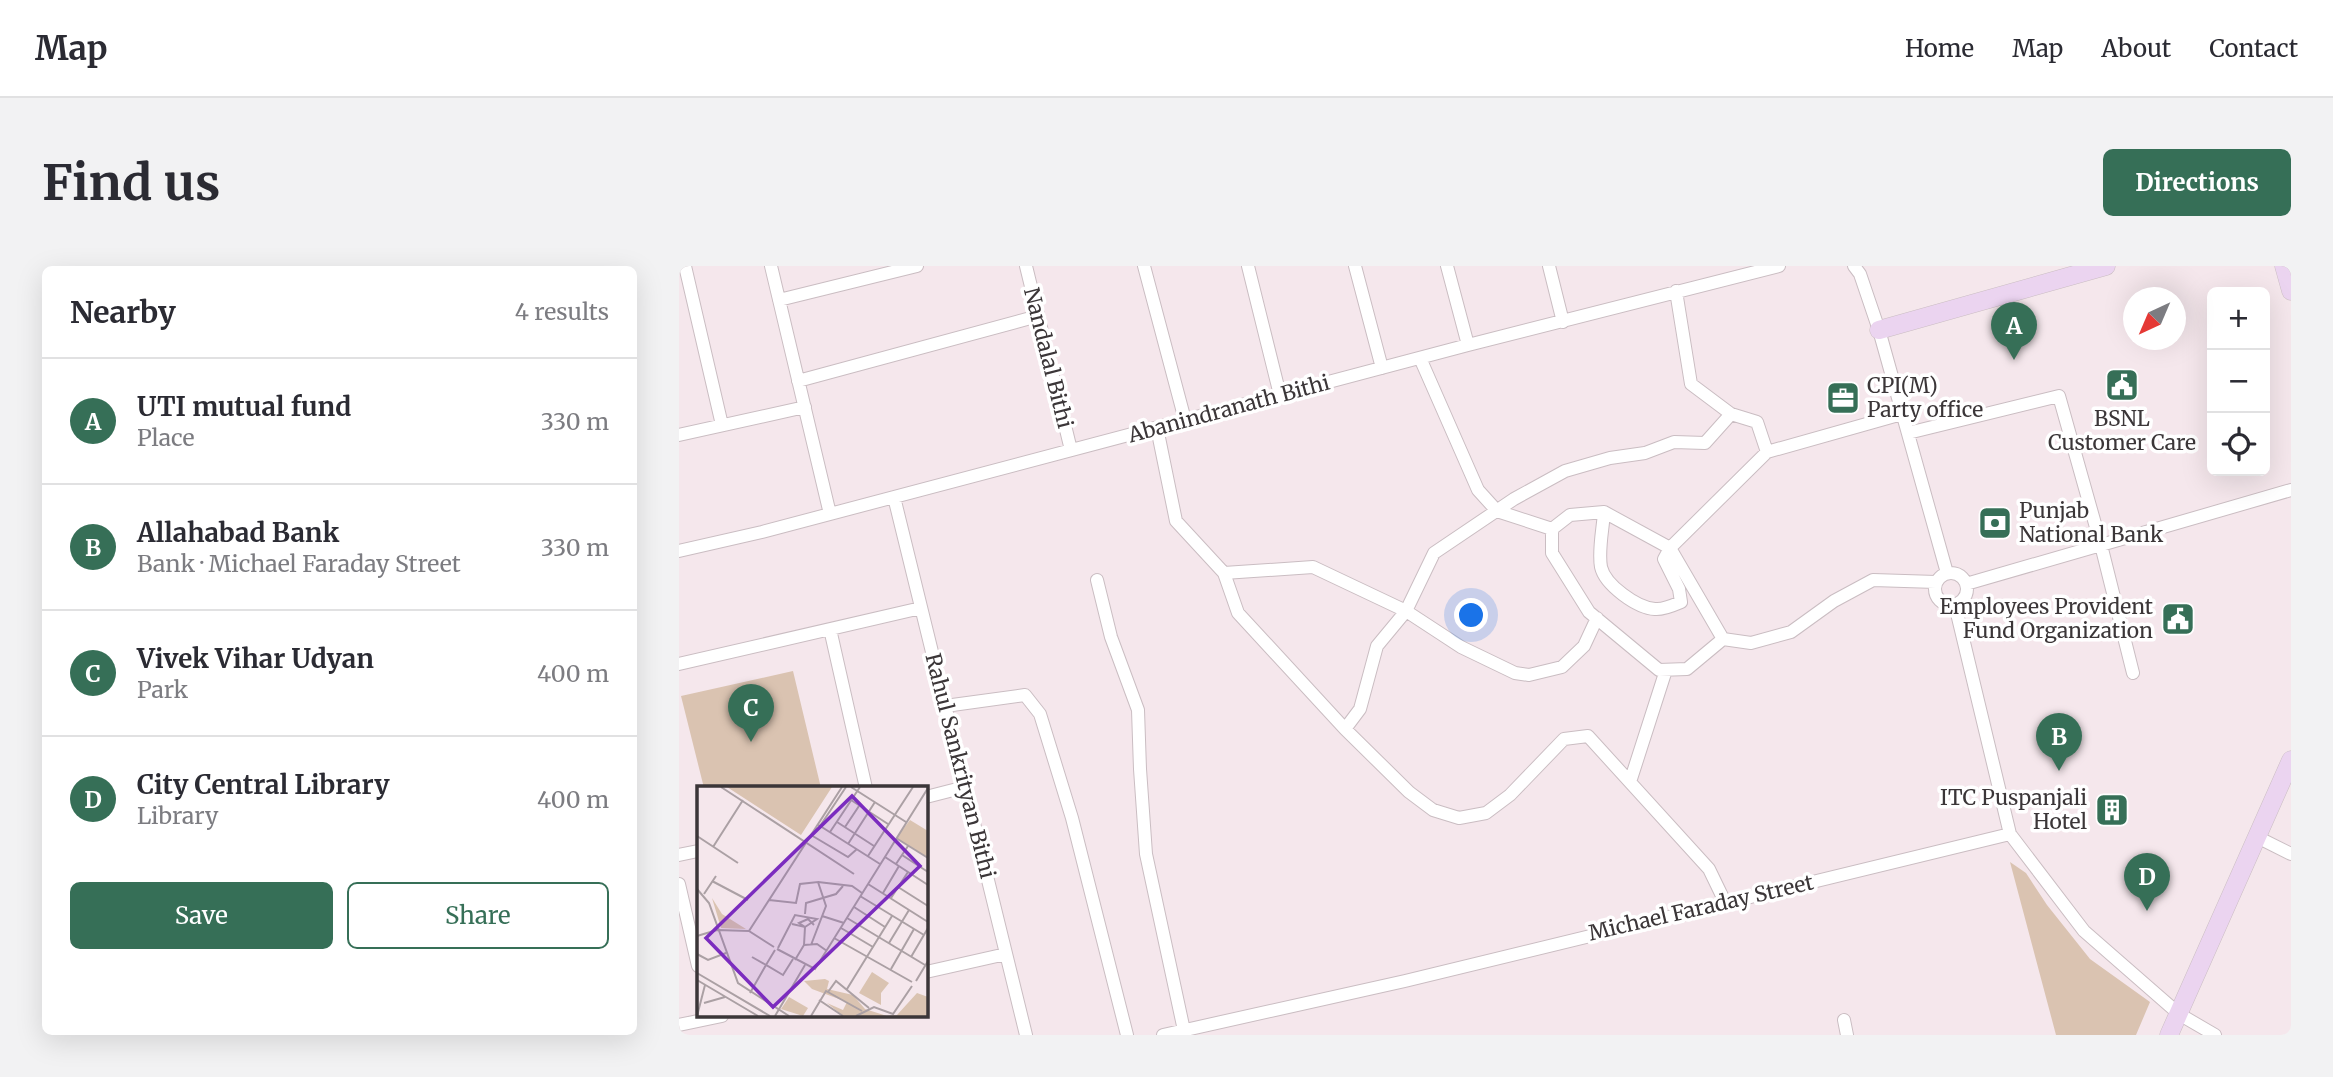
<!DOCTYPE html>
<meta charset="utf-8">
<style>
:root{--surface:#fff;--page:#f2f2f3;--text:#2b2b33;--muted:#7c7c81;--line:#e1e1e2;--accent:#366f57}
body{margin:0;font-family:Merriweather,serif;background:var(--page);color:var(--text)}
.controls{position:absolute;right:21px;top:21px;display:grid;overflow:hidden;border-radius:10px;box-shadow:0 7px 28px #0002}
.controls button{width:63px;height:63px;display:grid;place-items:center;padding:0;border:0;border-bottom:2px solid var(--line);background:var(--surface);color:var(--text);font:35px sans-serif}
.compass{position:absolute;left:1444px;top:21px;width:63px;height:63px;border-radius:50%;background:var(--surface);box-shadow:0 7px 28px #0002;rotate:224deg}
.you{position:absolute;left:793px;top:350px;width:24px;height:24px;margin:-18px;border:5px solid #fff;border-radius:50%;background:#1a73e8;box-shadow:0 0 0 10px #1a73e833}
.badge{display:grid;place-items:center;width:46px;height:46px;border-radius:50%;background:var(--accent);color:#fff;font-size:23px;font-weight:700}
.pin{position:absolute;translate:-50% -58px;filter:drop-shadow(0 2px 4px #0008)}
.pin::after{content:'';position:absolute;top:37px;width:24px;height:21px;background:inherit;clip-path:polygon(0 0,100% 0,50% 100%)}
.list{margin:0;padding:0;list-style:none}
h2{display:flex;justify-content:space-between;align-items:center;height:91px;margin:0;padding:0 28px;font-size:30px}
h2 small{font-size:23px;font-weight:400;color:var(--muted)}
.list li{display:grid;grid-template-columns:46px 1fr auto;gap:21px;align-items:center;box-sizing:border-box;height:126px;padding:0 28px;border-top:2px solid var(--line)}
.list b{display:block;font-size:26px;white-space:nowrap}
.list p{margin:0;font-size:23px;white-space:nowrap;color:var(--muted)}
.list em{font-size:23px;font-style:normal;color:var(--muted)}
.actions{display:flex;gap:14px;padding:21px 28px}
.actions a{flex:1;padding:16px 0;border:2px solid var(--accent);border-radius:10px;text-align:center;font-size:24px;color:var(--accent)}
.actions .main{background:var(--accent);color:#fff}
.icon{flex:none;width:38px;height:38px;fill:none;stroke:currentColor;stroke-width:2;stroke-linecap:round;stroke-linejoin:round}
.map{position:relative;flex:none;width:1612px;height:769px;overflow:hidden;border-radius:10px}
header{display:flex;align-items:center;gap:42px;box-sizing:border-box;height:98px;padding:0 35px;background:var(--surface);border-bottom:2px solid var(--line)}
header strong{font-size:33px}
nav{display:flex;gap:38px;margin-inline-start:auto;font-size:24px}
.intro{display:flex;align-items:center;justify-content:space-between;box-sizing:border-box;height:168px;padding:0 42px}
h1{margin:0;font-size:49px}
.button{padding:18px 32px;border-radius:10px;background:var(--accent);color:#fff;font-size:24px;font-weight:700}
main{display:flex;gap:42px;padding:0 42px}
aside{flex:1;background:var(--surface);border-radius:10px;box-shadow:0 7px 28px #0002}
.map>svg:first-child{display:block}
.green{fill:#dac3b1}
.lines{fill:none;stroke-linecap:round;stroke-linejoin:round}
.street-casing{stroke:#cabdc2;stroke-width:14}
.secondary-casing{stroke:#cabdc2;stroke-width:19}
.street{stroke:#fff;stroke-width:12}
.secondary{stroke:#ebd4f0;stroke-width:18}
.labels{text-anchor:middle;stroke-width:7;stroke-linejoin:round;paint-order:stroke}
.street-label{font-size:21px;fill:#3b3638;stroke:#fff}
.poi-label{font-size:21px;fill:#3b3638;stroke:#fff;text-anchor:start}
.inset-road{fill:none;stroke:#aba0a4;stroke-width:2}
.view{fill:#7b2cbf;fill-opacity:0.15;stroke:#7b2cbf;stroke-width:3.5}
.inset-edge{fill:none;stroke:#3b3638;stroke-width:3.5}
</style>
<header>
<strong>Map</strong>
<nav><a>Home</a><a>Map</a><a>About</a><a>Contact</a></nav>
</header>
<div class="intro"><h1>Find us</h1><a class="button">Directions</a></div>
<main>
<aside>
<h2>Nearby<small>4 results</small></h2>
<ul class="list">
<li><span class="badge">A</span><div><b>UTI mutual fund</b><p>Place</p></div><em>330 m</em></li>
<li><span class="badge">B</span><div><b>Allahabad Bank</b><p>Bank · Michael Faraday Street</p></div><em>330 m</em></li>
<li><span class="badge">C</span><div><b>Vivek Vihar Udyan</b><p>Park</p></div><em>400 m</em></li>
<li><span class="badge">D</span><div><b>City Central Library</b><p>Library</p></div><em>400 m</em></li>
</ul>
<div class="actions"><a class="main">Save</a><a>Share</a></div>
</aside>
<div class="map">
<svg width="1612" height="769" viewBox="0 0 1612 769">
<rect width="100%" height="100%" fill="#f5e7ec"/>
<path class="green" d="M114,405l28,117h-117l-23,-92z
M1331,596l16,11 21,32 43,54 60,43 -14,33h-80z"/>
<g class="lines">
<defs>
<path id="street" d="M6,0l37,159
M92,0l59,248
M347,0l45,184
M465,0l41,154
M569,0l32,129
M676,0l27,102
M768,0l21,79
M870,0l14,56
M1175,0l6,8 19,56 68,243
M997,25l15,93 40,30 26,8 10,30
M100,34l138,-34
M741,92l58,132 19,21 55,18
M119,115l240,-65
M478,162l19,93 48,52 14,40 107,116
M1229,167l151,-37 42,149 190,-55
M0,169l126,-28
M215,231l132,538
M925,246c-1,17 -6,38 -3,55 4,18 36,41 54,42 8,1 19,-4 26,-7l-2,-13 -15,-30 6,-11 97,-96 135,-38
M0,285l83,-19 706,-187 311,-79
M545,307l89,-6 93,44 55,36 54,26 14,2 33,-8 22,-21 13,-28
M1256 323a16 16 0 1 1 32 0a16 16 0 1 1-32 0Z
M418,314l14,57 27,73 2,59 6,85 39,181
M1287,318l135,-39 32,128
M151,363l36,159
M1044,373l-53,-91 -66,-36 -34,3 -18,14v24l37,59 70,58 28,-1 36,-30 28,4 40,-11 43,-31 39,-21 63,2
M0,398l242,-56
M266,440l80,-11 15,19 32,104 55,217
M951,516l36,-112
M247,531l39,-10
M1331,568l74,97 95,83 36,21
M1578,571l34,17
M0,589l19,-4
M0,618l19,82
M1046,636l-16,-33 -121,-133 -24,3 -54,56 -24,18 -27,5 -26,-8 -24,-18 -64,-63 15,-20 17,-63 29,-35 28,-58 80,-54 51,-28 45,-13 35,-5 29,-11 31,1 26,-29
M247,706l80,-18
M1165,754l3,15
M0,759l43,-9
M484,769l242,-54 605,-147 -55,-229"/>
<path id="secondary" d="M1605,0l7,25
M1200,64l227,-64
M1490,769l122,-275"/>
</defs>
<use href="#street" class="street-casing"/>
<use href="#secondary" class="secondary-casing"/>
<use href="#street" class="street"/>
<use href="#secondary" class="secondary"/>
</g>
<defs>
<symbol id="civic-square" viewBox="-11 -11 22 22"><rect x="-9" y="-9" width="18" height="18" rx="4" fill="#366f57" stroke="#fff"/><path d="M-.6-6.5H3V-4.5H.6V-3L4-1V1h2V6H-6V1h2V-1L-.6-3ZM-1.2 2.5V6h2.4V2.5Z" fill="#fff"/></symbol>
<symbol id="office-square" viewBox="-11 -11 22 22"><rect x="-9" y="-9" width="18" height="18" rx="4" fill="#366f57" stroke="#fff"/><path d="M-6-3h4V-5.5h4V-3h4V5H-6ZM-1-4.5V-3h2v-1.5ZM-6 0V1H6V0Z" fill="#fff"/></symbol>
<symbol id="bank-square" viewBox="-11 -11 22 22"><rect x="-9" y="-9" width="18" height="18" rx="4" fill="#366f57" stroke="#fff"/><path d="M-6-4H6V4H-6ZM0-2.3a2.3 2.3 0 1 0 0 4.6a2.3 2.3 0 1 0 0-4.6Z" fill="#fff"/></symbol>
<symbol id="building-square" viewBox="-11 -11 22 22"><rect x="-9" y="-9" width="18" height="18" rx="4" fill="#366f57" stroke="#fff"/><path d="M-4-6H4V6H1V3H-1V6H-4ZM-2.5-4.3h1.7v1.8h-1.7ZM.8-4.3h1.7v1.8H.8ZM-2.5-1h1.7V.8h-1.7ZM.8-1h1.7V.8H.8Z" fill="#fff"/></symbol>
</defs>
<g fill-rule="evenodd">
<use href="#civic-square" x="1424" y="100" width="38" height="38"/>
<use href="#office-square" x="1145" y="113" width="38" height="38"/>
<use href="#bank-square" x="1297" y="238" width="38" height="38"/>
<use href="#civic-square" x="1480" y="334" width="38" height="38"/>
<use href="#building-square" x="1414" y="525" width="38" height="38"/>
</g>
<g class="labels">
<g class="street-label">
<text transform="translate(369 92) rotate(76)" y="7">Nandalal Bithi</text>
<text transform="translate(550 143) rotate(-15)" y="7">Abanindranath Bithi</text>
<text transform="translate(281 500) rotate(76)" y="7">Rahul Sankrityan Bithi</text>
<text transform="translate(1022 642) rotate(-13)" y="7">Michael Faraday Street</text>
</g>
<g class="poi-label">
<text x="1188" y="127">CPI(M)<tspan x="1188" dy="24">Party office</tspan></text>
<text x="1443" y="160" text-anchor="middle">BSNL<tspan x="1443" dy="24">Customer Care</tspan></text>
<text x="1340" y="252">Punjab<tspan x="1340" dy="24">National Bank</tspan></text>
<text x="1474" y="348" text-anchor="end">Employees Provident<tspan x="1474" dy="24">Fund Organization</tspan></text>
<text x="1408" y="539" text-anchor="end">ITC Puspanjali<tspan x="1408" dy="24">Hotel</tspan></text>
</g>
</g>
<g transform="translate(18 520)">
<rect width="231" height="231" fill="#f5e7ec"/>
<path d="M30,1h105l-31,48zM213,34l18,11v27l-32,-20zM15,112l10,16 24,15 -25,-1zM175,186l17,11 -8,10v12l-22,-12zM128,193l4,2 -2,8 26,6 12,14 22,7 10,-1 20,-22 11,4v19h-85l-16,-13 16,7 4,-8 -35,-13 -8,-8zM92,211l19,11 -5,8 -22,-7z" fill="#dac3b1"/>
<path class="inset-road" d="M24,1l133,87M154,1l55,35M154,14l37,24M140,36l37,24M120,38l63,40M123,40l26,-39M148,41l14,-21M133,46l30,-45M114,49l37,22 9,-8M0,50l41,27M199,52l32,20M151,58l27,-42M16,61l30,-47M205,69l26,17M171,70l45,-69M188,71l43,28M199,78l12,-18M15,95l36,19M121,96l34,4 10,7M171,98l60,38M201,101l30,19M0,103l12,14 29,80 51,33M186,107l16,-27M7,108l12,-18M163,110l64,39M194,112l17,-26M72,114l27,3 4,-19 18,-2 8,24 -15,39M157,121l31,20M108,128l1,-11 30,-9 7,-8M125,130l22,7M150,132l78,47M144,142l32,19M0,150l20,-6 32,1M137,152l78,44M192,157l20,-33M107,159l13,-1 10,7M77,161l-25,-16 93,-144M81,162l17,-33 22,4 -12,8 -13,-3M80,163l38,20 113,-181M0,168l11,6 18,-7M55,171l14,8 9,-15M214,171l17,-29M98,174l9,-15 1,-18 -6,-4 9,-4 6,6M194,183l23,-40M0,187l73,43M0,194l61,36M219,195l12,-20M150,203l45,-73M131,206l8,-11 33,27M53,207l16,-28 17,10 10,-16M122,214l24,16M7,217l21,-6M0,230l8,-31M78,230l30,-51M114,230l15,-25 36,20M159,230l18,-9 19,7 19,-28"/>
<path class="view" d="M155,10l68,70 -147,141 -67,-69z"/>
<rect width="231" height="231" class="inset-edge"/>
</g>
</svg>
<div class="controls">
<button>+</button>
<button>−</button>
<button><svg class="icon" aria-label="locate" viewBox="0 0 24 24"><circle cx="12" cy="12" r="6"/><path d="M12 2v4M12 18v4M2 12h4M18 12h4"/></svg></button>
</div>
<svg class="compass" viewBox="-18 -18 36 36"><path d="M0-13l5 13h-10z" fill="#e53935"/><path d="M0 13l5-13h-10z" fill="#7c7c81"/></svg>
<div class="you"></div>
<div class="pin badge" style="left:1335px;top:94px">A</div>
<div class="pin badge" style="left:1380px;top:505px">B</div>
<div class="pin badge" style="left:72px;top:476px">C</div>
<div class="pin badge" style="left:1468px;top:645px">D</div>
</div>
</main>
